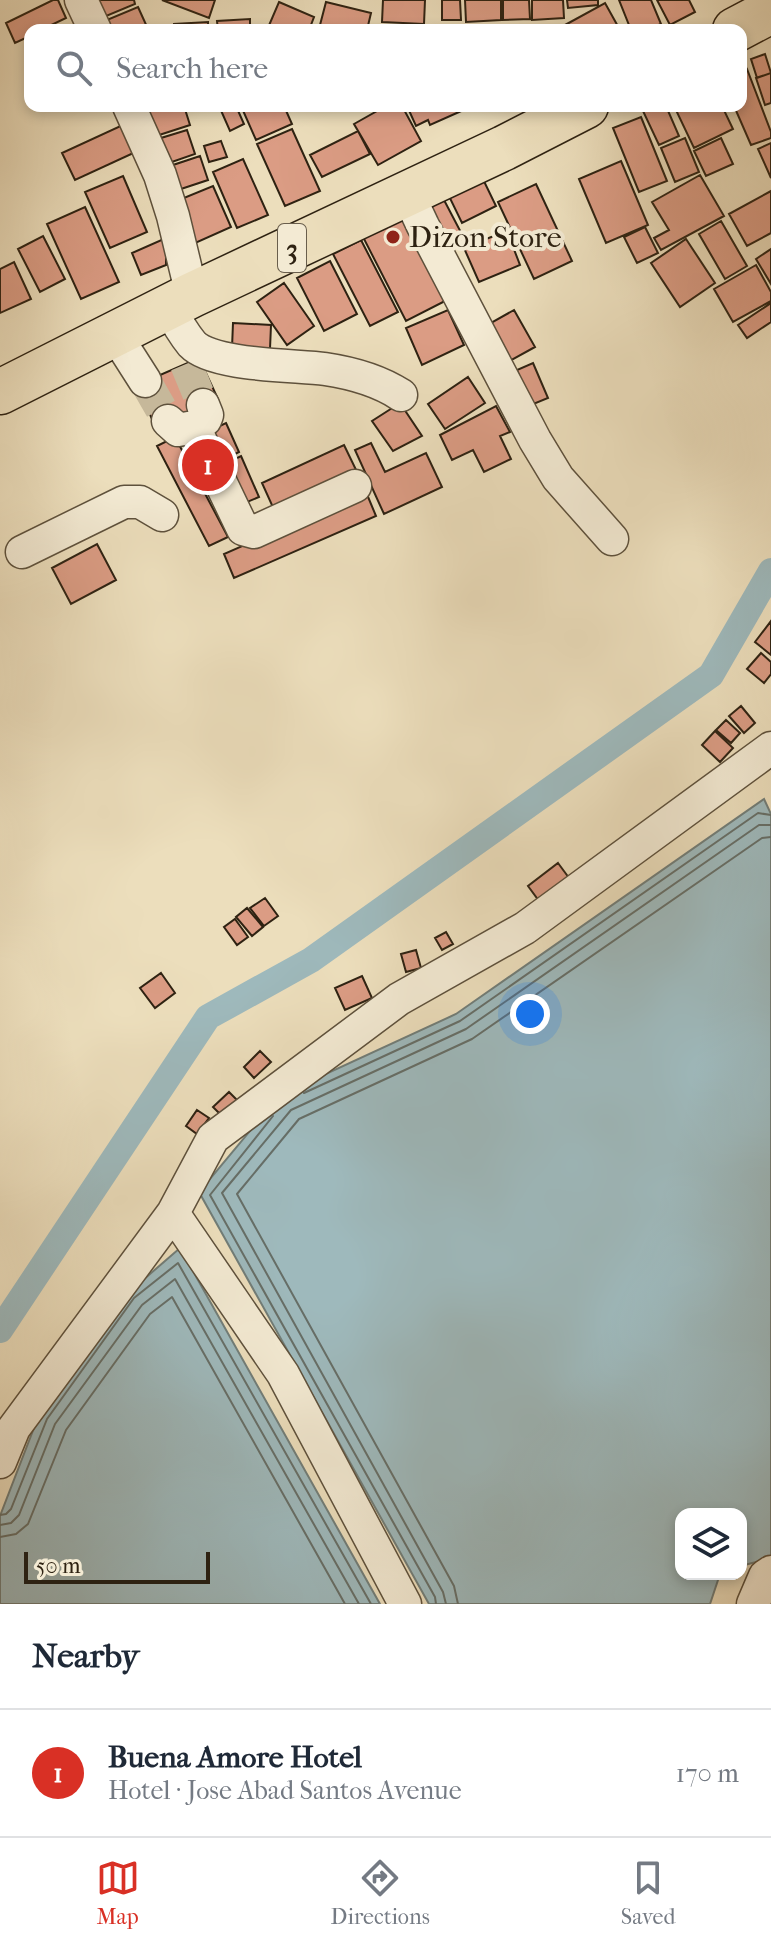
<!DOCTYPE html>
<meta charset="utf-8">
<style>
:root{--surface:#fff;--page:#f2f2f3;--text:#1f2937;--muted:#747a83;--line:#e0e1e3;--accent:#d93025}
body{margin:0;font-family:"IM FELL French Canon",serif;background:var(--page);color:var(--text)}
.controls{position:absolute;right:24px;bottom:24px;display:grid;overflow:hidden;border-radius:16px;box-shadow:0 4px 12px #0003}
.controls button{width:72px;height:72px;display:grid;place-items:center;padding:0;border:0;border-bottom:2px solid var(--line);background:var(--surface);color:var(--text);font:40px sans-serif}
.scale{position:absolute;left:24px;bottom:20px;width:186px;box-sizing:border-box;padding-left:8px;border:4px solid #2e2212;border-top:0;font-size:22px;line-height:28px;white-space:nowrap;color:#2e2212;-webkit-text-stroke:6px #f3ead3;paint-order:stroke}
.you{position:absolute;left:530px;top:1014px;width:28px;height:28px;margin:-20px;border:6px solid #fff;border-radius:50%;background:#1a73e8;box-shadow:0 0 0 12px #1a73e833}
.badge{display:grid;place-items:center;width:52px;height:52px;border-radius:50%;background:var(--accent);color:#fff;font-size:26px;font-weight:700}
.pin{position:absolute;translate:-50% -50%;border:4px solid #fff;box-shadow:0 2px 8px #0006}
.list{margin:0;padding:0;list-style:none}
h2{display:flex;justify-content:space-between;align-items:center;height:104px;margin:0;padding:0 32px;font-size:34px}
h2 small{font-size:26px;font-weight:400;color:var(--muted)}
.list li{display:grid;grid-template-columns:52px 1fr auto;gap:24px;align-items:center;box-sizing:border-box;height:128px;padding:0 32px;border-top:2px solid var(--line)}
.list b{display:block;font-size:30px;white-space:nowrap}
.list p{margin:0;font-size:26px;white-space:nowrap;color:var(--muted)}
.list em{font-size:26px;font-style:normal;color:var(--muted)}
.icon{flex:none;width:44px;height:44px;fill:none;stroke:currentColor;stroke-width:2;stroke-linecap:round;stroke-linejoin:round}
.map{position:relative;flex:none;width:771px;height:1604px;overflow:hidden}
.search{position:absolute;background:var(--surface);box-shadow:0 4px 12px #0003;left:24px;right:24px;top:24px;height:88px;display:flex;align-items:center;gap:20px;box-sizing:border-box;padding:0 28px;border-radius:16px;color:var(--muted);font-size:30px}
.sheet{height:232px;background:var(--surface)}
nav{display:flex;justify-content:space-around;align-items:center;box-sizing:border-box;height:112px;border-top:2px solid var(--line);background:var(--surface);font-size:22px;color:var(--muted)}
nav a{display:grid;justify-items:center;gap:4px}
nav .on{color:var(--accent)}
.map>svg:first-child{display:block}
.water{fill:#9eb9bc;stroke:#717d78;stroke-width:2}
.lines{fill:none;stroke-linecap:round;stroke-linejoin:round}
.shore{stroke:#666e67;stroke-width:2}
.canal{stroke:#9eb9bc;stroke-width:26}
.building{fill:#db9c84;stroke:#2e2212;stroke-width:2}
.minor-tunnel{stroke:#c6b89a;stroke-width:32;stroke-dasharray:32 16;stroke-linecap:butt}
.minor-casing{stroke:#5e513c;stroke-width:35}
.highway-casing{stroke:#2e2212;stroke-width:47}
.minor{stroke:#f3ead3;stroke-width:32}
.highway{stroke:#ecdebc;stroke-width:44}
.poi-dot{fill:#8f2418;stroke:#f3ead3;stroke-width:3}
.labels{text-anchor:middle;stroke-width:8;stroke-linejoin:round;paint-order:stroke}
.shield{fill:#f3ead3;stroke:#695e4c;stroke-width:2}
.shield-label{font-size:28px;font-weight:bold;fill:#2e2212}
.poi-label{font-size:30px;fill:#2e2212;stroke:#f3ead3;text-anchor:start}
</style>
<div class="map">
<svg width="771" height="1604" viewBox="0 0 771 1604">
<rect width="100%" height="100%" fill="#ecdebc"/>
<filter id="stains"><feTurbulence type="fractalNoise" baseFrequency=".0025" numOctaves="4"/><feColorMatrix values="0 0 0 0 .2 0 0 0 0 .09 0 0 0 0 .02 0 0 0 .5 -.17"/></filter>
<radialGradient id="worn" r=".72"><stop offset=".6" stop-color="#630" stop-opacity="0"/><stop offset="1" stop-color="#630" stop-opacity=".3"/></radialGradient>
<path class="water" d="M764,799l7,15v744l-30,8v-52h-60v60h39l-10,30h-281l-230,-412 81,-97 176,-81z
M180,1248l200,356h-380v-88l39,-101 89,-122z"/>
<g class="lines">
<path class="shore" d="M304,1093l156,-72 298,-208 13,2
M273,1116l-63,79 225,402 1,7
M0,1515l6,-1 5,-5 36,-90 87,-121 44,-35 193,341
M0,1525l11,-2 8,-8 36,-91 87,-119 33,-26 184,325
M0,1537l16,-3 12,-10 38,-94 84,-116 22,-17 173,307
M446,1604l-3,-12 -221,-399 69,-83 175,-81 293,-204h12
M458,1604l-4,-18 -217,-392 62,-75 173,-80 290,-201 9,-1"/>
<path class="canal" d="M0,1330l208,-313 103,-57 400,-285 60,-104"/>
</g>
<path class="building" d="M53,0h5l8,18 -25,12h-11v6l-15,7 -9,-20z
M91,0h43l1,4 -36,15z
M162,0h53l-6,18z
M383,0h42l-1,24 -42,-2z
M442,0h18l1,20h-19z
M465,0h36v20l-35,2z
M503,0h26l1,19 -27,1z
M532,0h31l1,18 -32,2z
M567,0h31v5l-30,3z
M619,0h32l10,24 -15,6h-15z
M657,0h32l6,12 -25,13z
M279,2l35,15 -5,13h-42z
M326,2l45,11 -4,17h-26l-21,-5z
M605,3l15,27h-52l-3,-5z
M138,7l10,22 -43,1 -3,-8z
M250,19v11h-32l-1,-9z
M208,22v8h-34v-6z
M765,54l6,19 -14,5 -6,-19z
M747,69l24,63v6l-20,7 -17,-39h7v-34z
M771,73v30l-6,2 -9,-27z
M143,106h41l6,19 -37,12z
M219,106h17l8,18 -14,7z
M241,106h43l8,18 -36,16z
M386,106h16l19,35 -43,24 -24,-41z
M407,106h61v2l-38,17 -2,-5 -12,6z
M653,106h13l13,30 -20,9 -16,-34z
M679,106h43l11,23 -39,19 -19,-40z
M641,117l26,64 -28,11 -26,-64z
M127,123l13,27 -65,30 -13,-27z
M292,129l28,62 -35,15 -28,-62z
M187,130l8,24 -26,9 -8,-25z
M358,131l12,23 -48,23 -12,-22z
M685,138l14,34 -24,10 -14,-34z
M721,138l12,26 -27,12 -12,-25z
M221,141l6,16 -18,5 -5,-16z
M771,143v35l-13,-29z
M200,156l8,24 -30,10 -8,-24z
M243,159l25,56 -31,13 -24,-56z
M621,161l27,64 -42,18 -27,-64z
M480,173l16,33 -34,17 -16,-33z
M700,175l24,41 -63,34 -7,-12 15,-8 -17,-28z
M123,176l24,56 -37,16 -25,-56z
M536,184l36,77 -38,18 -36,-77z
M213,186l18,41 -38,17 -19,-42z
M771,191v42l-24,13 -18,-32z
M444,200l22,42 -24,13 -22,-43z
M85,207l34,75 -38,17 -34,-75z
M404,214l43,86 -41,21 -44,-86z
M721,221l26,45 -22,13 -26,-45z
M645,227l13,26 -21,10 -13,-26z
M496,235l4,9 10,-5 10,26 -41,17 -15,-34z
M43,236l22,43 -25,13 -22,-43z
M166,238v27l-25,10 -9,-22z
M686,239l29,44 -35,24 -29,-44z
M361,240l37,72 -28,14 -37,-72z
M771,249v35l-15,-25z
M330,261l27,53 -33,17 -27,-53z
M14,262l17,37 -31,14v-44z
M756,265l15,27v9l-38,21 -19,-33z
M284,283l30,43 -27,19 -30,-43z
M771,303v19l-24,16 -9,-13z
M448,310l16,35 -42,20 -16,-37z
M514,310l21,37 -31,17 -20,-37z
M233,323l38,2 -1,24 -38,-1z
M199,358l19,41 -63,27 -18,-41z
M533,363l15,35 -17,7 -14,-35z
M468,377l17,26 -40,26 -17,-25z
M400,403l22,33 -29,15 -21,-30z
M496,406l14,26 -10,4 11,23 -27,13 -11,-22 -21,10 -12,-25z
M226,423l13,29 -16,8 -14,-29z
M175,437l53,100 -19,9 -52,-100z
M371,443l14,29 41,-19 16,34 -58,27 -29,-64z
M344,445l15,31 -83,38 -14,-31z
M241,456l18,41 -19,8 -17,-40z
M366,492l10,24 -142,62 -10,-24z
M97,544l19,36 -45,24 -19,-36z
M771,621v34l-16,-13z
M761,653l10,9v12l-7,9 -17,-14z
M741,706l14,17 -11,10 -15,-17z
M726,720l14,13 -9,10 -15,-13z
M715,731l18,17 -13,14 -18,-17z
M558,863l14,19 -30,23 -14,-19z
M265,898l13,18 -14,10 -14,-18z
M247,908l16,19 -11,9 -16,-19z
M235,919l13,18 -11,8 -13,-18z
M446,932l7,12 -11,6 -7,-12z
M416,950l5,18 -15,4 -5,-18z
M161,973l14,20 -20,15 -15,-20z
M362,976l10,22 -27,12 -10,-22z
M260,1051l11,11 -17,16 -10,-11z
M229,1092l11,11 -16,15 -11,-11z
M197,1110l12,8 -12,16 -11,-8z"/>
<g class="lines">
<path class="minor-tunnel" d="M186,364l17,41
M145,381l23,40"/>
<defs>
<path id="minor" d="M81,0l14,30
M129,106l31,69 13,41 19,79
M408,194l15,32 112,214 23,38 54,61
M169,307c6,12 14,26 23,37 21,22 103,21 133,25 27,4 53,11 76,26
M115,334l30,47
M168,421l10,9 16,-3 11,-7 2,-5 -4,-10
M194,427l49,102 11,3 101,-46
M22,552l102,-50h16l22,13
M173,1213l110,161 122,230
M0,1462l14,-34 159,-215 40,-75 186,-139 126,-71 246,-180
M753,1604l12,-28 6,-4"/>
<path id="highway" d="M735,30l36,-19
M0,392l192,-97 312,-147 82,-42"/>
</defs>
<use href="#minor" class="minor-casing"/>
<use href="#highway" class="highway-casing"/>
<use href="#minor" class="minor"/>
<use href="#highway" class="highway"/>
</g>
<circle class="poi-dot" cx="393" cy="237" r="8"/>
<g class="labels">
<rect class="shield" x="278" y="224" width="28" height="48" rx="6"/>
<g class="shield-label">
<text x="292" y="258">3</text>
</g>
<g class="poi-label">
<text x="409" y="247">Dizon Store</text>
</g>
</g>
<rect width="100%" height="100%" filter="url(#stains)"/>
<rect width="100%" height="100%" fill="url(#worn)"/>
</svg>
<div class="controls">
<button><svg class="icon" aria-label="layers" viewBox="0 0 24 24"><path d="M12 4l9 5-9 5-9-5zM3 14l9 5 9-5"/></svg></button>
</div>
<div class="scale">50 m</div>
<div class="you"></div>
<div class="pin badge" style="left:208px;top:465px">1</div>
<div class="search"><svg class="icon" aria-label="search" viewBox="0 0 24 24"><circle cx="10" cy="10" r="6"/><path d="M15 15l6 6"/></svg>Search here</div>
</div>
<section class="sheet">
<h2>Nearby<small></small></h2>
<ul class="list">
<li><span class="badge">1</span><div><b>Buena Amore Hotel</b><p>Hotel · Jose Abad Santos Avenue</p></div><em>170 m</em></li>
</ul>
</section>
<nav>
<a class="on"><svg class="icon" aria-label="map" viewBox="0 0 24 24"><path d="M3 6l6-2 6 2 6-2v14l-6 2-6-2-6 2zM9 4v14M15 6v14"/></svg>Map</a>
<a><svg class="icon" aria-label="directions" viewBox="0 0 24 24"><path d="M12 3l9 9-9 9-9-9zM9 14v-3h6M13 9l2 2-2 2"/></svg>Directions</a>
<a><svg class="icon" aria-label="saved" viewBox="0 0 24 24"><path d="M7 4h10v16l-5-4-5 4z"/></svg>Saved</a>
</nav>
